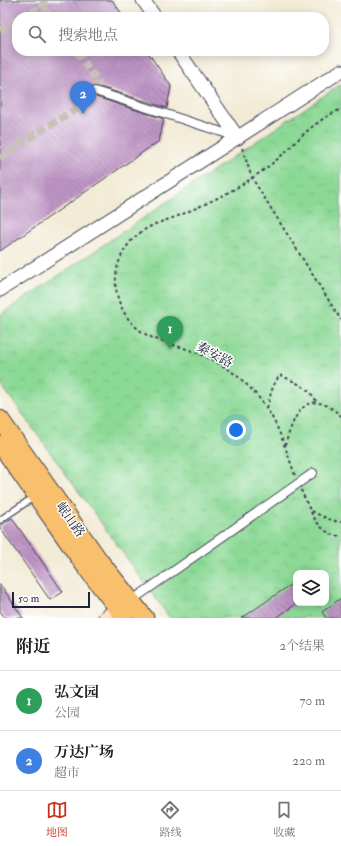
<!DOCTYPE html>
<html lang="zh">
<meta charset="utf-8">
<style>
:root{--surface:#fff;--page:#f2f2f2;--text:#222;--muted:#767676;--line:#e0e0e0;--accent:#c8321e}
body{margin:0;font-family:"IM FELL Double Pica","Noto Serif SC",serif;background:var(--page);color:var(--text)}
.controls{position:absolute;right:12px;bottom:12px;display:grid;overflow:hidden;border-radius:8px;box-shadow:0 2px 10px #0003}
.controls button{width:36px;height:36px;display:grid;place-items:center;padding:0;border:0;border-bottom:1px solid var(--line);background:var(--surface);color:var(--text);font:20px sans-serif}
.scale{position:absolute;left:12px;bottom:10px;width:78px;box-sizing:border-box;padding-left:4px;border:2px solid #22223b;border-top:0;font-size:11px;line-height:14px;white-space:nowrap;color:#22223b;-webkit-text-stroke:3px #fff;paint-order:stroke}
.you{position:absolute;left:236px;top:430px;width:14px;height:14px;margin:-10px;border:3px solid #fff;border-radius:50%;background:#1a73e8;box-shadow:0 0 0 6px #1a73e833}
.badge{display:grid;place-items:center;width:26px;height:26px;border-radius:50%;background:var(--accent);color:#fff;font-size:13px;font-weight:700}
.pin{position:absolute;translate:-50% -33px;filter:drop-shadow(0 1px 2px #0008)}
.pin::after{content:'';position:absolute;top:21px;width:14px;height:12px;background:inherit;clip-path:polygon(0 0,100% 0,50% 100%)}
.list{margin:0;padding:0;list-style:none}
h2{display:flex;justify-content:space-between;align-items:center;height:52px;margin:0;padding:0 16px;font-size:17px}
h2 small{font-size:13px;font-weight:400;color:var(--muted)}
.list li{display:grid;grid-template-columns:26px 1fr auto;gap:12px;align-items:center;box-sizing:border-box;height:60px;padding:0 16px;border-top:1px solid var(--line)}
.list b{display:block;font-size:15px;white-space:nowrap}
.list p{margin:0;font-size:13px;white-space:nowrap;color:var(--muted)}
.list em{font-size:13px;font-style:normal;color:var(--muted)}
.icon{flex:none;width:22px;height:22px;fill:none;stroke:currentColor;stroke-width:2;stroke-linecap:round;stroke-linejoin:round}
.map{position:relative;flex:none;width:341px;height:618px;overflow:hidden}
.search{position:absolute;background:var(--surface);box-shadow:0 2px 10px #0003;left:12px;right:12px;top:12px;height:44px;display:flex;align-items:center;gap:10px;box-sizing:border-box;padding:0 14px;border-radius:16px;color:var(--muted);font-size:15px}
.sheet{height:172px;background:var(--surface)}
nav{display:flex;justify-content:space-around;align-items:center;box-sizing:border-box;height:56px;border-top:1px solid var(--line);background:var(--surface);font-size:11px;color:var(--muted)}
nav a{display:grid;justify-items:center;gap:2px}
nav .on{color:var(--accent)}
.map>svg:first-child{display:block}
.park{fill:url(#park-crowns);stroke:#577e68;fill-rule:evenodd}
.building{fill:url(#building-back-hatch)}
.lines{fill:none;stroke-linecap:round;stroke-linejoin:round}
.pedestrian-tunnel{stroke:#c8c3b6;stroke-width:8;stroke-dasharray:8 4;stroke-linecap:butt}
.service-casing{stroke:#414052;stroke-width:8}
.pedestrian-casing{stroke:#414052;stroke-width:10}
.tertiary-casing{stroke:#414052;stroke-width:15}
.secondary-casing{stroke:#414052;stroke-width:17}
.primary-casing{stroke:#414052;stroke-width:19}
.path{stroke:#414052;stroke-width:2;stroke-dasharray:3 3;stroke-linecap:butt}
.service{stroke:#fff;stroke-width:5.5}
.pedestrian{stroke:#fff;stroke-width:8}
.tertiary{stroke:#fff;stroke-width:13}
.secondary{stroke:#fce5c4;stroke-width:15}
.primary{stroke:#f8bf6c;stroke-width:17}
.labels{text-anchor:middle;stroke-width:3;stroke-linejoin:round;paint-order:stroke}
.street-label{font-size:13px;fill:#22223b;stroke:#fff}
</style>
<div class="map">
<svg width="341" height="618" viewBox="0 0 341 618">
<defs>
<pattern id="park-crowns" width="20" height="18" patternUnits="userSpaceOnUse"><rect width="20" height="18" fill="#8cd996"/><path d="M2 6a3 3 0 1 1 6 0M12 15a3 3 0 1 1 6 0" fill="none" stroke="#78ba82"/></pattern>
<pattern id="building-back-hatch" width="6" height="6" patternUnits="userSpaceOnUse"><rect width="6" height="6" fill="#be94c5"/><path d="M-1 5l2 2M0 0l6 6M5-1l2 2" fill="none" stroke="#9a78a1"/></pattern>
</defs>
<rect width="100%" height="100%" fill="#fff"/>
<filter id="ink" filterUnits="userSpaceOnUse"><feTurbulence type="fractalNoise" baseFrequency=".025" numOctaves="2"/><feDisplacementMap in="SourceGraphic" scale="8" xChannelSelector="R" yChannelSelector="G"/><feConvolveMatrix kernelMatrix="1 2 1 2 8 2 1 2 1" color-interpolation-filters="sRGB"/></filter>
<filter id="wash" filterUnits="userSpaceOnUse"><feTurbulence type="fractalNoise" baseFrequency=".012" numOctaves="4" result="noise"/><feDisplacementMap in="SourceGraphic" scale="16" xChannelSelector="R" yChannelSelector="G"/><feGaussianBlur stdDeviation="0.9" result="paint"/><feColorMatrix in="noise" values="0 0 0 0 0 0 0 0 0 0 0 0 0 0 0 0 0 1.4 0 .05"/><feComposite in="paint" operator="in"/></filter>
<g filter="url(#wash)">
<rect width="100%" height="100%" fill="#f2ebd5"/>
<path class="park" d="M341,84v534h-171l-170,-235v-68zM296,573h30v30h-30z"/>
<g id="blocks">
<path class="building" d="M0,0h112l12,17h-107v34h130l24,35 -4,22 -70,-22 -6,1 -1,6 3,3 71,23 -5,22 -159,110z
M12,518l51,74 -13,8 -50,-72v-2z
M296,581v23l-20,14h-34z
M0,584l23,34h-18l-5,-7z
M341,598v20h-15l-4,-6z"/>
</g>
</g>
<g filter="url(#ink)">
<use href="#blocks" fill-opacity="0" stroke="#414052" stroke-width="1"/>
<g class="lines">
<path class="pedestrian-tunnel" d="M43,9l9,8
M43,9l1,-9
M20,17l4,-3 19,-5
M0,31l17,-12
M0,159l30,-22 60,-36 8,-18 -21,-32"/>
<defs>
<path id="service" d="M0,520l34,-23"/>
<path id="pedestrian" d="M95,91l142,46
M131,601l182,-128"/>
<path id="tertiary" d="M143,0l12,17
M178,51l60,87
M0,290l341,-219"/>
<path id="secondary" d="M106,618l22,-15"/>
<path id="primary" d="M0,419l99,141 46,58
M0,444l87,125 38,49"/>
</defs>
<use href="#service" class="service-casing"/>
<use href="#pedestrian" class="pedestrian-casing"/>
<use href="#tertiary" class="tertiary-casing"/>
<use href="#secondary" class="secondary-casing"/>
<use href="#primary" class="primary-casing"/>
<path class="path" d="M242,148l10,30 89,142
M267,408c4,-13 4,-21 13,-33 13,6 30,13 36,26
M285,446c9,-33 22,-61 56,-30
M295,475c-13,-36 -20,-64 -49,-91 -14,-14 -31,-24 -49,-31 -15,-7 -33,-9 -48,-17 -22,-11 -35,-35 -33,-59 1,-17 10,-34 24,-44 11,-9 25,-12 38,-17 21,-9 41,-18 60,-29 15,-9 29,-19 42,-30 9,-8 17,-17 26,-25 10,-9 22,-17 35,-23
M301,490c9,19 16,45 40,46
M312,511c9,5 19,10 29,11"/>
<use href="#service" class="service"/>
<use href="#pedestrian" class="pedestrian"/>
<use href="#tertiary" class="tertiary"/>
<use href="#secondary" class="secondary"/>
<use href="#primary" class="primary"/>
</g>
</g>
<g class="labels">
<g class="street-label">
<text transform="translate(215 354) rotate(28)" y="5">秦安路</text>
<text transform="translate(71 519) rotate(55)" y="5">岷山路</text>
</g>
</g>
</svg>
<div class="controls">
<button><svg class="icon" aria-label="layers" viewBox="0 0 24 24"><path d="M12 4l9 5-9 5-9-5zM3 14l9 5 9-5"/></svg></button>
</div>
<div class="scale">50 m</div>
<div class="you"></div>
<div class="pin badge" style="left:170px;top:349px;background:#2e9e5b">1</div>
<div class="pin badge" style="left:83px;top:114px;background:#3f7fe0">2</div>
<div class="search"><svg class="icon" aria-label="search" viewBox="0 0 24 24"><circle cx="10" cy="10" r="6"/><path d="M15 15l6 6"/></svg>搜索地点</div>
</div>
<section class="sheet">
<h2>附近<small>2个结果</small></h2>
<ul class="list">
<li><span class="badge" style="background:#2e9e5b">1</span><div><b>弘文园</b><p>公园</p></div><em>70 m</em></li>
<li><span class="badge" style="background:#3f7fe0">2</span><div><b>万达广场</b><p>超市</p></div><em>220 m</em></li>
</ul>
</section>
<nav>
<a class="on"><svg class="icon" aria-label="map" viewBox="0 0 24 24"><path d="M3 6l6-2 6 2 6-2v14l-6 2-6-2-6 2zM9 4v14M15 6v14"/></svg>地图</a>
<a><svg class="icon" aria-label="directions" viewBox="0 0 24 24"><path d="M12 3l9 9-9 9-9-9zM9 14v-3h6M13 9l2 2-2 2"/></svg>路线</a>
<a><svg class="icon" aria-label="saved" viewBox="0 0 24 24"><path d="M7 4h10v16l-5-4-5 4z"/></svg>收藏</a>
</nav>
